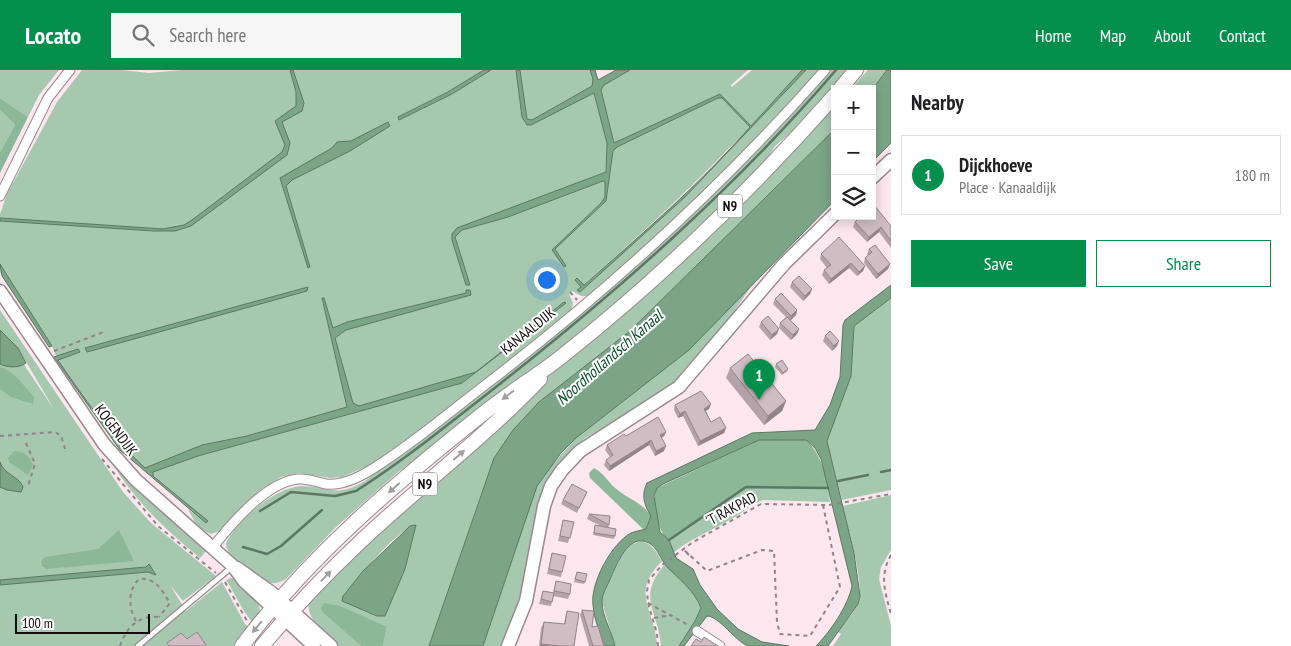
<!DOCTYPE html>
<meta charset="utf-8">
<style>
:root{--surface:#fff;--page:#f6f6f6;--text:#202124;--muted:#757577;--line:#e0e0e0;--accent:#058f4d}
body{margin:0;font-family:"PT Sans Narrow",sans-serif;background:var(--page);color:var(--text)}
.controls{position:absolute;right:15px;top:15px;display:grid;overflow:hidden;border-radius:0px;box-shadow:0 2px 12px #0003}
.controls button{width:45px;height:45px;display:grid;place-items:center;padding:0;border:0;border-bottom:1px solid var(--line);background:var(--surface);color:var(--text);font:25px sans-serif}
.scale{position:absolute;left:15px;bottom:12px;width:135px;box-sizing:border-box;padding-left:5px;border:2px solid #130c0e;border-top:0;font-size:14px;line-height:18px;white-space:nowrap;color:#130c0e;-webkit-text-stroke:4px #fff;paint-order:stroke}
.you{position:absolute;left:546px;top:209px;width:18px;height:18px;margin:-12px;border:4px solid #fff;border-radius:50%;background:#1a73e8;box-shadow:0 0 0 8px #1a73e833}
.badge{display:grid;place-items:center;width:32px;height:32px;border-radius:50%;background:var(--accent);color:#fff;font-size:16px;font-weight:700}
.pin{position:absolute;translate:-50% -41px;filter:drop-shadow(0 1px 2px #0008)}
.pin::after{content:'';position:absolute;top:26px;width:18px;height:15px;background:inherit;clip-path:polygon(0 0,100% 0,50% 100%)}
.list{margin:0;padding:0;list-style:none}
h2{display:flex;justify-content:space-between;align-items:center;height:65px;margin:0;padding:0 20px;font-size:21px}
h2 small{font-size:16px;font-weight:400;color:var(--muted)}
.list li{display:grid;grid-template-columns:32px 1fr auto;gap:15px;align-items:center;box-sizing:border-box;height:80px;margin:0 10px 10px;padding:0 10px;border:1px solid var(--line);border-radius:0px}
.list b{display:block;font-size:19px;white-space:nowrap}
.list p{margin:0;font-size:16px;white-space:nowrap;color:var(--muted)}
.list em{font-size:16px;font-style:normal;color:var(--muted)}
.actions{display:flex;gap:10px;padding:15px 20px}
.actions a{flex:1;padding:11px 0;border:1px solid var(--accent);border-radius:0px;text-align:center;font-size:18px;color:var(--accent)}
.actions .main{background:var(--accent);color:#fff}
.icon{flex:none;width:28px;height:28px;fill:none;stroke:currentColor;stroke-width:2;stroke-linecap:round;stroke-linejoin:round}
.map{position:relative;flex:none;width:891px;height:576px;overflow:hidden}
header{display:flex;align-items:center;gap:30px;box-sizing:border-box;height:70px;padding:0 25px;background:var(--accent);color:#fff}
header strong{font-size:24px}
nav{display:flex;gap:28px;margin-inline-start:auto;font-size:18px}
.search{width:350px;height:45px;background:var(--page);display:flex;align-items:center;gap:12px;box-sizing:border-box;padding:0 18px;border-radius:0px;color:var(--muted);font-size:19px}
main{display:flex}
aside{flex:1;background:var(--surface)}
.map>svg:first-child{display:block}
.green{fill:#a5c8af;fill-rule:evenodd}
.forest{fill:#8db799}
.water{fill:#7ca588;stroke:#5c7763}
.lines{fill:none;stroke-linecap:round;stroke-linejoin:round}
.stream{stroke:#5c7763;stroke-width:2.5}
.lane-casing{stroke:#9b898f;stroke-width:7}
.street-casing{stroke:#9b898f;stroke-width:11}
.secondary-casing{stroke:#9b898f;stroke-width:15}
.primary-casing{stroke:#9b898f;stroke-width:16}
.path{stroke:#918387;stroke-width:2;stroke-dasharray:4 4;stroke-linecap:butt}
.lane{stroke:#fff;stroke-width:4.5}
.street{stroke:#fff;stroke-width:9}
.secondary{stroke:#fff;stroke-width:12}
.primary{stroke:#fff;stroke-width:14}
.wall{fill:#b3a3a8}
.shaded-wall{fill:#928488}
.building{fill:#d0bdc3;stroke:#928488}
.oneway{fill:#a19e9f}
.labels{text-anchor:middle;stroke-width:4;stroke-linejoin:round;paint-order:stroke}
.shield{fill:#fff;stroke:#5a5556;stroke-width:1}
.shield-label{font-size:14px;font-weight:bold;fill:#130c0e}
.street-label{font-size:15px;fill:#130c0e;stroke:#fff}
.water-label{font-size:16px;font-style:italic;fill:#064e29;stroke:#fff}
</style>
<header>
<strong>Locato</strong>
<div class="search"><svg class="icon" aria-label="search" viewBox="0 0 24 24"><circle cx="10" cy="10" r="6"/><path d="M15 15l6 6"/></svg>Search here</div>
<nav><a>Home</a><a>Map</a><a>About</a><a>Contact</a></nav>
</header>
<main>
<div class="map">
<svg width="891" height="576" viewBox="0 0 891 576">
<rect width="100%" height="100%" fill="#fbe7ed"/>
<path class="green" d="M0,0h59l-20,25 -11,22 -28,-19z
M82,0h40l27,3 32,-3h109l6,22 -3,-22h191l-38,23 -48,24 1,3 53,-26 39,-24h25l6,47 6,8 66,-32 13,50 -1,29 -149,57 -5,5 14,51h3l-14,-48 7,-7 46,-13 95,-36 3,1 -1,15 -4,6 -49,47 12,17 2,-1 -11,-17 51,-48 7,-50 4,-4 101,-49h4l28,29c-53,55 -109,108 -167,158l-6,-7 4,9 -1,4 105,-94 121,-127h14l-78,85 -49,48 -103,93h-9l-9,-5 -3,3 4,9 -2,10 -164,128 -30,21 -35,15 -12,1 -31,-5 -18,4 -18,11 -43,43 -9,3 -13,-6 -10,-19 18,14 -53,-47 -1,-4 46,-16 264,-73 103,-80 -1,-1 -88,70 -117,34 -6,-3 -18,-65 10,-8 126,-35 -4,-2 -120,29 -14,7 -9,-31 -2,1 25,108 -100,29 -45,9 -57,24c-34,-33 -61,-71 -87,-110l21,-6 -23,3 -4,-10 -26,-34 -26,-40v-58l7,-20 50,-92z
M520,0h70l3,9 -1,7 -60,34 -5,-1z
M630,0h118l-17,15 1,2 20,-17h50l-51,56 -31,-32 -106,49 -13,-53 3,-5z
M831,0h18l-50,56 -23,19 -12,19 -121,115 -88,75 -158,119 -61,54 -50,52c-5,3 -10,5 -15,4 -13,-2 -46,-26 -45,-40 10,-22 50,-56 75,-57 29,0 33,13 64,-5l208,-160 28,-23z
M868,0h19l-15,20 -21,-1z
M835,36v23l-205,202 -91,71 -26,28 -32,64 -52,152h-46l4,-19 -64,-14 38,33h-22c-14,-13 -31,-24 -31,-44l46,-51 205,-185zM416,455l-11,44 -20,47 -42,-20c12,-15 56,-69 73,-71z
M0,40l15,15 -15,27z
M756,209l-42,62 -29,33 -30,25 -70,39 -14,13 -28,45 -9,25 -14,79 -19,46h-18l44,-137 10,-23 9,-14 30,-34 113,-88z
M891,228v192l-49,10 -15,-59 8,-25 19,-90z
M0,240l123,182 28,31 65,53 -33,25 -13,-16 16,26 36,-29 23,42 6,5 -13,17h-238v-304l21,18 34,51 -37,-63 -18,-18z
M105,382l102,98 -7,8c-42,-35 -67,-59 -95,-106z
M746,417l82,1 2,14 -67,-2c-12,4 -19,12 -30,18 -20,12 -42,20 -60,35l-4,-13z
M891,425v55l-10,17 -2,12 12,47v20h-58l8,-12 -3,-2c6,-9 15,-18 20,-28 8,-18 -11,-78 -15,-98z
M641,471c12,3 14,10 21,20 -32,32 -8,47 -5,83l-1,2h-41l-13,-44 2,-10 19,-39 7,-8z
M665,494l27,27 9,17 -6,13 -16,25h-18c-3,-38 -25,-47 4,-82z
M231,508l5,1c14,13 33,26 19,46 -12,-12 -19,-30 -29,-45z"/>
<path class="forest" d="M0,28l28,19 -28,56v-21l15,-27 -15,-15z
M0,297c15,5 24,19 34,30l-1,7 -22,-7 -11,-8z
M759,370h47c14,13 18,28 22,48l-82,-1 -77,53c-11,-5 -18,-42 -12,-52z
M14,381c10,0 15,5 19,14l-5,10 -19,-13 -1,-4z
M594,398c9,5 13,12 20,19 13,12 27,14 37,29l-5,13 -2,1 -54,-52 -1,-5z
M119,460l15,31 -88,8 -4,-3 -1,-5 4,-4 53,-8z
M324,533l16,3 47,21 -4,19h-22l-38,-33 -2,-5z"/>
<path class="water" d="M290,0h3l11,33 -2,8 -20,11 8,21 -3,12 -96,71 -16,5h-21l-154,-10v-3l163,11 21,-4 8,-5 90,-68 3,-7 -10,-24 21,-15v-14z
M484,0h7l-39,24 -53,26 -1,-3 48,-24z
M516,0h4l7,49 5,1 60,-34 1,-7 -3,-9h5l3,10 18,-10h14l-26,15 -3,5 13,53 106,-49 31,32 51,-56h4l-121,127 -105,95 -3,-2 4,-3 -6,-7 2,-2 7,7c57,-50 116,-101 166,-158l-28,-29h-4l-101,49 -4,4 -7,50 -51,48 11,17 -2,1 -12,-17 49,-47 4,-6v-15l-2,-1 -95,36 -46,13 -7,7 15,48h-4l-14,-45v-6l5,-6 149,-56 1,-29 -13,-50 -63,32h-4l-5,-8z
M887,0h4v73l-19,19v-72z
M388,52l2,4 -40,25 -58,29 -6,6 24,81 -2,1 -28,-90 52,-30 5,-6 14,-1z
M835,59v71l-146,150 -113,88 -15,15 -24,33 -54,160h-54l65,-188 19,-28 26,-28 91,-71z
M0,194l5,8 47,74 -3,1 -47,-71z
M891,215v13l-37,28 -3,50 -24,65 27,112 6,43 -2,8 -30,42h-12c14,-14 32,-40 36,-60l-31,-127 -6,-11 -9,-8h-47l-96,44 -6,4 -3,8 6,36 9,8 7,18 17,11 7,16 17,24 21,20 24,13 27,4c-12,0 -30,0 -41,0 -13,-5 -29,-30 -41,-30l-23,30h-5l16,-25 6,-13c-7,-18 -21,-28 -34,-41 -6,-7 -10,-20 -18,-24 -21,-11 -32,22 -38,34 -3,8 -9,16 -9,25 0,14 10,30 13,44h-11c-4,-13 -10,-27 -11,-41 -3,-22 19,-62 38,-72 5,-2 11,-3 15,-4l5,-13c-7,-11 -10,-21 -4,-33l105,-50 63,-3 15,-25 10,-28 3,-52 2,-5z
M308,217l-1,4 -220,61 -2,-4z
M466,220h4l1,5 -125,35 -11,8 18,65 6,3 117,-34 88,-70 2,1 -104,80 -264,73 -45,16v4l55,45 -2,2 -86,-73 -66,-93 24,-8 2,3 -22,8c26,38 53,77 87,108l57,-23 45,-9 100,-29 -25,-109h2l9,30 14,-6 119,-29z
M0,260l18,18 8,15c-7,5 -18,5 -26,1z
M0,392c4,13 19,14 23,25l-2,5 -14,-2 -7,-3z
M416,455l-11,44 -20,47h-8l-35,-15 1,-5 20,-25 47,-45z
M149,494l7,11 -8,-3 -148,13v-5l146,-13z"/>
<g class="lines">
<path class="stream" d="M881,402l10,-2
M838,411l30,-6
M260,441l31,-19 44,4 21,-5c49,-31 95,-69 140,-104 122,-96 239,-199 340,-317
M669,470l77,-53 82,1
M243,477l24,7 14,-8 41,-36"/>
<defs>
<path id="lane" d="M138,576l95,-80"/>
<path id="street" d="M0,126l48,-98 22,-28
M213,477c18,-23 54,-65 85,-68 10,-1 18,3 28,5 17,2 34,-7 48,-16 40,-25 77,-57 115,-86 121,-93 235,-197 336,-312
M697,561l23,15"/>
<path id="secondary" d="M872,108l19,-18
M0,221l104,153 32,36 97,86 11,15 70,65
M237,498l35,25 59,53
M508,576l18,-45 18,-95 7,-20 11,-16 18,-19 99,-64 105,-123 51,-50"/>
<path id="primary" d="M840,19l16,-19
M242,576c68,-91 155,-164 243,-234 25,-20 52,-36 76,-55 99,-78 191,-168 274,-262
M262,576c30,-36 63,-71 97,-103 59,-56 125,-105 181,-164"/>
</defs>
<use href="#lane" class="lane-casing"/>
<use href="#street" class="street-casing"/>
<use href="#secondary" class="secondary-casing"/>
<use href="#primary" class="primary-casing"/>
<path class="path" d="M570,222l7,8
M54,281l52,-20
M0,366l55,-4 6,4 5,16
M26,373l9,21 -7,22
M102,389l56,67 58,47
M689,485l-5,-5 23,21 55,-21 12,1 3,71 3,12 30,2 30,-49 -17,-82
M891,485c-12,21 -6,37 0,59
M225,512l22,39
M648,533l42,23
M654,548l17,-3
M136,551c-8,-14 -8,-31 3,-42 17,-2 23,12 31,24l-11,14
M120,576c6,-18 18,-31 39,-29
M658,576l-1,-12 -9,-31 -1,-12 2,-11 13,-15 31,-23 68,-38 68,1 62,-11"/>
<use href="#lane" class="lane"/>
<use href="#street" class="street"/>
<use href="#secondary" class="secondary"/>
<use href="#primary" class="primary"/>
</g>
<path class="wall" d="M855,152l36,4v22l-12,-16 -12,10 -14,-15z
M869,179l19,20 -12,10 -12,-16 1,-5 3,-3 -1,-1z
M821,184l44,12 -2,5 -6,5 -8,-8 -20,16 -7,-9 2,-5 3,-2 -7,-9z
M792,212l20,7 -2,5 -7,7 -13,-14z
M775,229l22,11 -1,5 -6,5 9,9 -2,5 -6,6 -12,-12 1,-5 6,-6 -13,-13z
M761,252l16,12 -7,6 -11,-13z
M825,266l12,10 -5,5 -9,-10z
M776,294l12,7 -6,4 -7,-8z
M730,298l56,33 -4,10 -18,14 -38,-47z
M675,335l34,4 -3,2 5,11 15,6 -2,5 -26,13 -15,-30 -5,2 -4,-8z
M666,362l-2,4 -3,2 3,13 -9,5 -6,-11 -40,26 -5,-6 2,-5 4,-3 -5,-7 2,-5 19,-9z
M587,422l-10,21 -16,-9 2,-4z
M589,444l20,11 -1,3 7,8 -1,3 -21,-4 2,-10 6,1 -14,-7z
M563,450l11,2 -6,21 -10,-2z
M552,483l10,19 -1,5 -14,-3z
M577,502l8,10 -1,2 -10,-2z
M556,511l14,13 -2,5 -15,-3 -2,10 -12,-2 4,-13 10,2z
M582,540l10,17 12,19h-15l-9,-31z
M567,541l7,35h-35l2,-18 3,-6 20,2 1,-6z"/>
<path class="shaded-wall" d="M881,157l-2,5 -12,10 2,-5z
M851,193l-2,5 -20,16 2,-5z
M890,194l-2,5 -12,10 2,-5z
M865,196l-2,5 -6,5 2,-4z
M812,219l-2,5 -7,7 2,-5z
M797,240l-1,5 -6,6 1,-5z
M779,259l-2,5 -7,6 2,-5z
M799,259l-2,5 -6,6 2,-5z
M839,271l-2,5 -5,5 2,-5z
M786,331l-4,10 -18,14 4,-9z
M711,334l-2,5 -7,4 2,-4z
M685,341l-2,5 -5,2 2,-4z
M726,358l-2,5 -26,13 2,-5z
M666,362l-2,4 -6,4 2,-5z
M651,370l-2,5 -40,26 1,-5z
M666,376l-2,5 -9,5 1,-5z
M541,574l18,2h-19z"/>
<path class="building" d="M874,135l17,21v15l-10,-14 -12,10 -14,-15 6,-6h11v-10z
M839,167l26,29 -6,6 -8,-9 -20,16 -7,-9 7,-5 -10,-11z
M875,175l15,19 -12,10 -13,-16 7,-6 -3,-3z
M799,206l13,13 -7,7 -13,-14z
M781,223l16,17 -6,6 -16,-17z
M768,246l11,13 -7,6 -11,-13z
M787,247l12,12 -6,6 -13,-12z
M830,261l9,10 -5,5 -9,-10z
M748,284l38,47 -18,15 -38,-48z
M782,290l6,9 -5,4 -7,-9z
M701,321l10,13 -7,5 7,13 9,-5 6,11 -26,13 -15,-30 -5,3 -5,-9z
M658,347l8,15 -6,3 6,11 -10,5 -5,-11 -41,26 -4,-6 7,-5 -6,-10 17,-11 2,2z
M572,414l15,8 -8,16 -16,-8z
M589,444l21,2 -1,9z
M563,450l11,2 -4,16 -10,-2z
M595,455l21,4 -1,7 -21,-3z
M552,483l14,3 -4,16 -13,-3z
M577,502l10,2 -2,8 -10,-3z
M556,511l15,3 -1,10 -16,-3z
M543,521l11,2 -2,9 -11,-3z
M582,540l12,1 -2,16 6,-1 6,20h-11z
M567,541l12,2 -5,33h-15l-18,-2 3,-22 21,2z
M197,562l9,13 -2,1h-35l-2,-3 14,-10 6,6z
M704,567l14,9h-27l5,-7 5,3z"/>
<defs><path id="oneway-solid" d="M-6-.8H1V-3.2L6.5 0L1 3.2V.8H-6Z" transform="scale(1.25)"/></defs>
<g class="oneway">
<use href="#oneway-solid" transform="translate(508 325) rotate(143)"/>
<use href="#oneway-solid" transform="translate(459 385) rotate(-41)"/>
<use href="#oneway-solid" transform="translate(394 418) rotate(139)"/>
<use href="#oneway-solid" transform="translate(326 506) rotate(-46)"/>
<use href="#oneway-solid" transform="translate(257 557) rotate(129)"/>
</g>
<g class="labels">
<g class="shield">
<rect x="717.5" y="124.5" width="25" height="23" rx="4"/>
<rect x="412.5" y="402.5" width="25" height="23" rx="4"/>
</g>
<g class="shield-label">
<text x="730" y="141">N9</text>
<text x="425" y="419">N9</text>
</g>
<g class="street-label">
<text transform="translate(528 261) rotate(-39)" y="5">KANAALDIJK</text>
<text transform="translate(116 360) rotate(53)" y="5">KOGENDIJK</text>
<text transform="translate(731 439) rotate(-28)" y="5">'T RAKPAD</text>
</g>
<g class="water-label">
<text transform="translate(609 287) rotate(-41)" y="6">Noordhollandsch Kanaal</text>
</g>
</g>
</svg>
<div class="controls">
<button>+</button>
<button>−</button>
<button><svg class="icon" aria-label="layers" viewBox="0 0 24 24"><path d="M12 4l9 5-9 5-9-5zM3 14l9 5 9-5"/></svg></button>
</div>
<div class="scale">100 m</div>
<div class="you"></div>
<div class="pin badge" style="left:759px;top:330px">1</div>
</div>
<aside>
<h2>Nearby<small></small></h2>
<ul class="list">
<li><span class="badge">1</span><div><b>Dijckhoeve</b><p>Place · Kanaaldijk</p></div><em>180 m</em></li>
</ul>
<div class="actions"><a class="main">Save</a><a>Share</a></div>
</aside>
</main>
